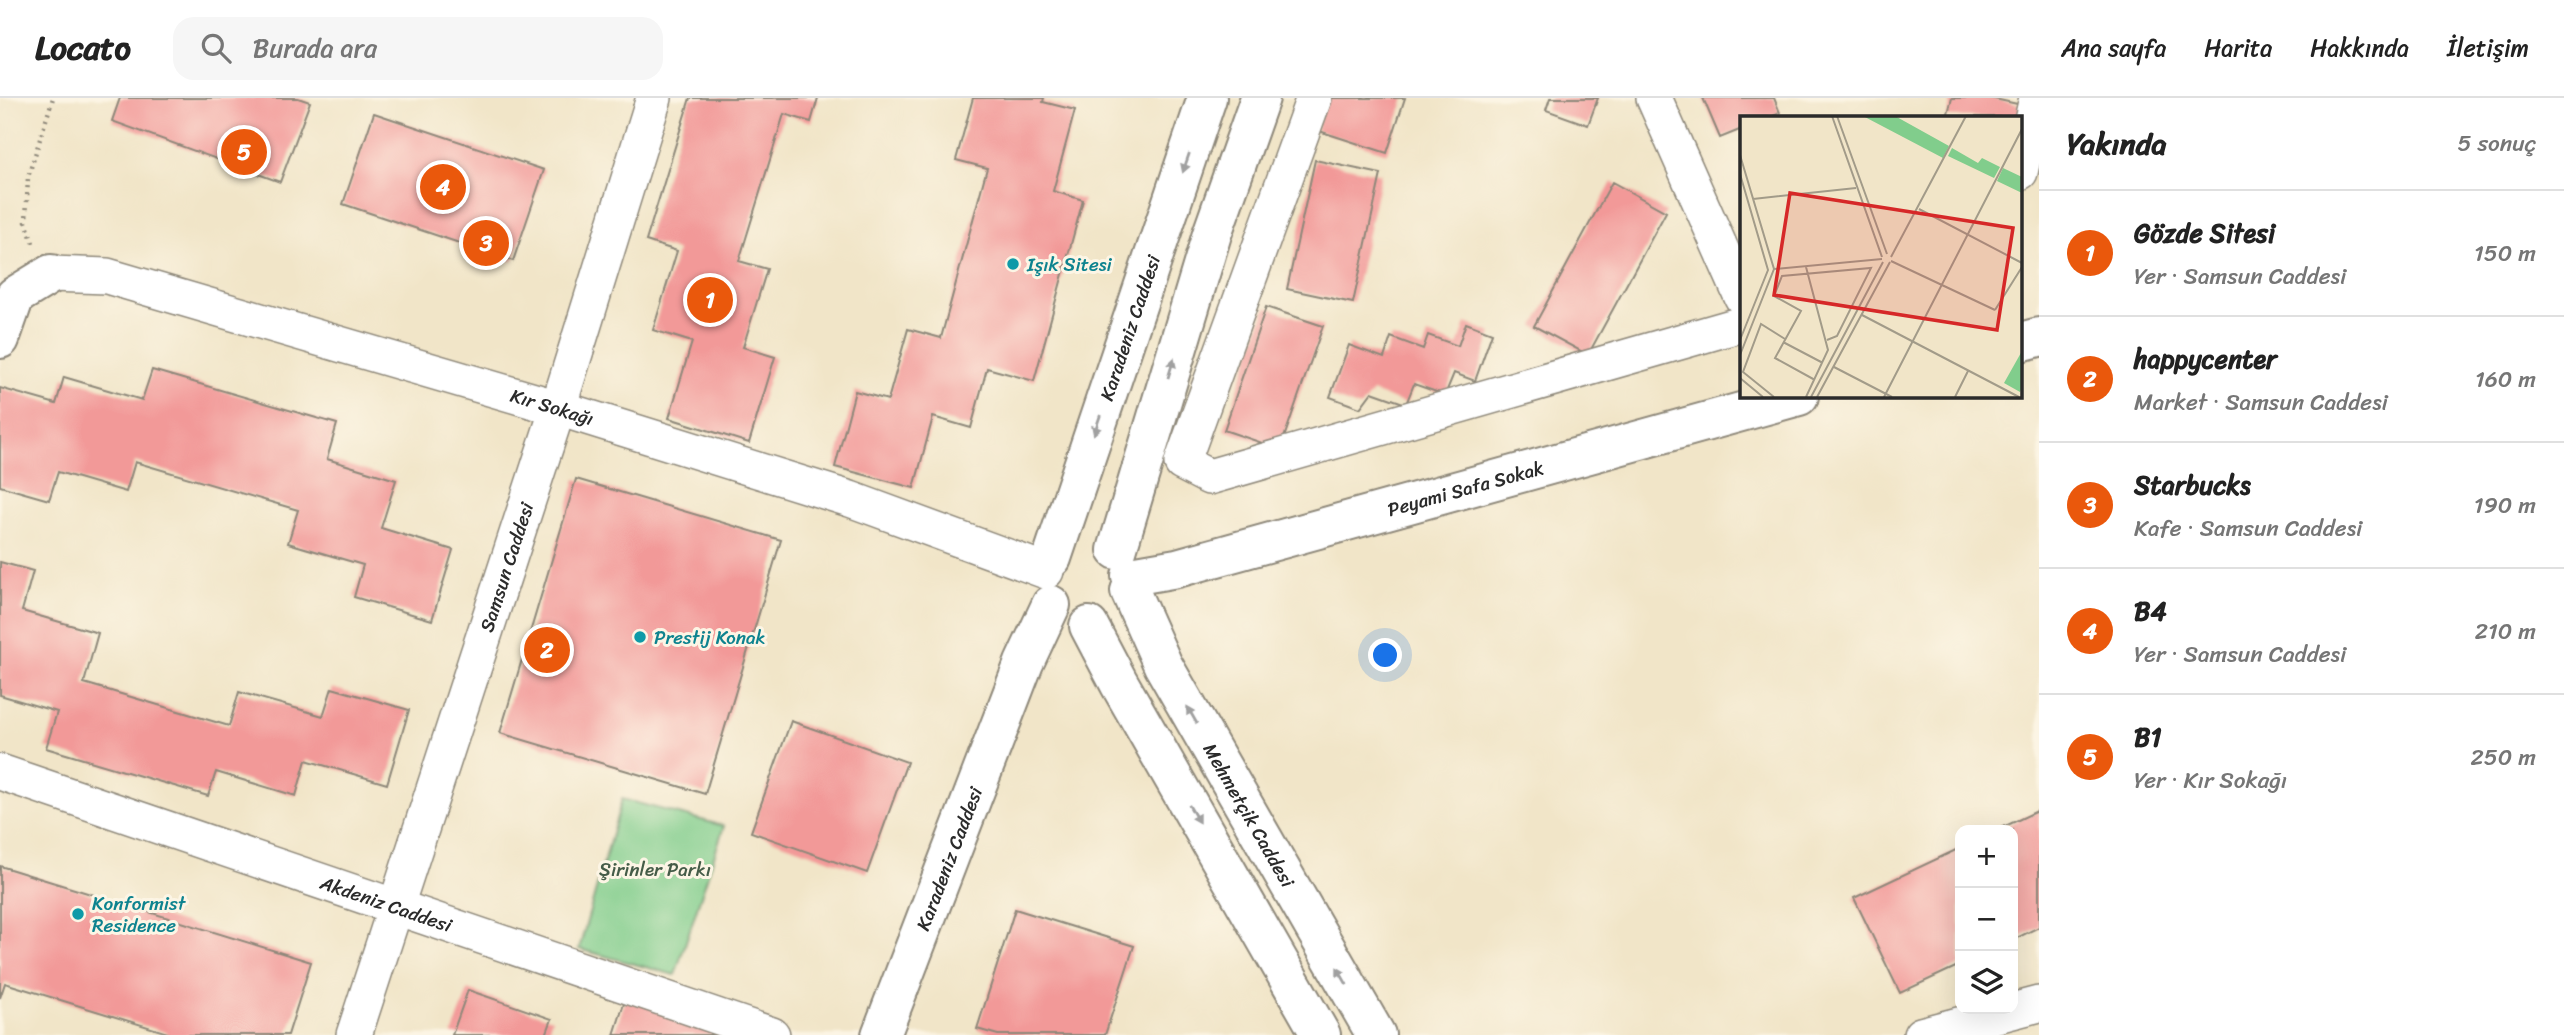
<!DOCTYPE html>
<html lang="tr">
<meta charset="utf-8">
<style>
:root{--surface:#fff;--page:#f6f6f6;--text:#222;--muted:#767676;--line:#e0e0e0;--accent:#ea580c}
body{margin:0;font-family:Sriracha,sans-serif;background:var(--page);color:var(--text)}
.controls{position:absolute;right:21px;bottom:21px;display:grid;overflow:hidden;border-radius:14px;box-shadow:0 7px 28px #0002}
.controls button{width:63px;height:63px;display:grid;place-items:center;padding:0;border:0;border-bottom:2px solid var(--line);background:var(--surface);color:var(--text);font:35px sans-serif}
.you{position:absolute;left:1386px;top:558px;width:24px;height:24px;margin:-18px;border:5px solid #fff;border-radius:50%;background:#1a73e8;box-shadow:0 0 0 10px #1a73e833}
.badge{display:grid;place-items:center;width:46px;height:46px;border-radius:50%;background:var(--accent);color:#fff;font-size:23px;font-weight:700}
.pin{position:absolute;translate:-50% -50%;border:4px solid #fff;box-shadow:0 2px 7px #0006}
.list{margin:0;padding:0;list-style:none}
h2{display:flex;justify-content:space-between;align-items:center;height:91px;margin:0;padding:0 28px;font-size:30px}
h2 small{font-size:23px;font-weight:400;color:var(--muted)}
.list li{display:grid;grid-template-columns:46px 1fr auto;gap:21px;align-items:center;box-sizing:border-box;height:126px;padding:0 28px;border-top:2px solid var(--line)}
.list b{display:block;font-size:26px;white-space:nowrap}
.list p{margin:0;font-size:23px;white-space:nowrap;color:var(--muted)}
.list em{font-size:23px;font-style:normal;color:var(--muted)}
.icon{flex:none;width:38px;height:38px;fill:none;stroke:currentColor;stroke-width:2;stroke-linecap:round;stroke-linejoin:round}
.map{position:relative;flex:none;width:2039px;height:937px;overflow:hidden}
header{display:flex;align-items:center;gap:42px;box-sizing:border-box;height:98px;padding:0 35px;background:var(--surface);border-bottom:2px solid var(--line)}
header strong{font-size:33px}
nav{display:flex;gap:38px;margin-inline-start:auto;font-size:24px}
.search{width:490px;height:63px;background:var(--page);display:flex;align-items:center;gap:18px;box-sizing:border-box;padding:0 24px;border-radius:21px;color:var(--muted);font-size:26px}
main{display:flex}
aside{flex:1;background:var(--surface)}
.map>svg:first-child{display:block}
.green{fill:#81cd8c;stroke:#567c5c;stroke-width:2}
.building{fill:#f29998}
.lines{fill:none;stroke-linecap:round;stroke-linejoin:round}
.minor-casing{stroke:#8e887a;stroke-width:38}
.tertiary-casing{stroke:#8e887a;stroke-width:42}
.secondary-casing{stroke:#8e887a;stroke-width:42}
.path{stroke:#8e887a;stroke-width:4.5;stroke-dasharray:2 5;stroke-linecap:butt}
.minor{stroke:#fff;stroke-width:35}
.tertiary{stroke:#fff;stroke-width:38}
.secondary{stroke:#fff;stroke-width:38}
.oneway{fill:#a0a0a0}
.culture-dot{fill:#0f9aa8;stroke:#fcf5e5;stroke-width:2.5}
.labels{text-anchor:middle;stroke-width:6;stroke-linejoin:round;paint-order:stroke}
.culture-label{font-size:19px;fill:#0d838f;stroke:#fcf5e5;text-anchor:start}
.street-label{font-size:19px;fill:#2b2b2b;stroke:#fcf5e5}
.park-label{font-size:19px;fill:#455c48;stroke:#fcf5e5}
.inset-road{fill:none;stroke:#a29b89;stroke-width:2}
.view{fill:#d62828;fill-opacity:0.15;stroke:#d62828;stroke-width:3.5}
.inset-edge{fill:none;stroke:#2b2b2b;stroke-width:3.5}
</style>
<header>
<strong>Locato</strong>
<div class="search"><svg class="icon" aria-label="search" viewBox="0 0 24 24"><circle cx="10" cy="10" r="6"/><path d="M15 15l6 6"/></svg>Burada ara</div>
<nav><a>Ana sayfa</a><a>Harita</a><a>Hakkında</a><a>İletişim</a></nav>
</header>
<main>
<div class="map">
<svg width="2039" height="937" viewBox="0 0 2039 937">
<rect width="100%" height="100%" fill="#fcf5e5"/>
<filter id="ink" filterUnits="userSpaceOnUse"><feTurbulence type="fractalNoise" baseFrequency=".0143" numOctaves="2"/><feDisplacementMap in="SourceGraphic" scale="14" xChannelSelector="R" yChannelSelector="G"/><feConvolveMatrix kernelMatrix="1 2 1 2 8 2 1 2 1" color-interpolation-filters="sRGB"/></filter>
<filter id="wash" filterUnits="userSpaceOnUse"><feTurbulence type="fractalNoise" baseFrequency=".00686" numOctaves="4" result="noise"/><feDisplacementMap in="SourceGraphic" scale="28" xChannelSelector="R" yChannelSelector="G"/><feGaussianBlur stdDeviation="1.57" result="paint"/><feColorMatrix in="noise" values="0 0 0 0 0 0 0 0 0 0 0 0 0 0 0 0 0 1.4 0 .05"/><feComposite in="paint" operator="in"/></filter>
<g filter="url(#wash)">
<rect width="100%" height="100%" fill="#f1e5c8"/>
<path class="green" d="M622,701l102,27 -49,149 -96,-26z"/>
<g id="blocks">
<path class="building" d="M120,0h178l12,4 -30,80 -168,-61z
M690,0h128l-7,24 -27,-8 -45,147 28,8 -24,78 32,10 -26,86 -80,-25 23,-76 -39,-12 24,-79 -31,-10z
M973,0h71l-1,4 32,8 -22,81 30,9 -49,181 -47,-13 -16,60 -38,-11 -19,71 -79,-21 20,-76 33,9 20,-71 33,9 46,-170 -31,-8z
M1327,0h78l-18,55 -71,-23z
M1550,0h48l-10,27 -42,-15z
M1703,0h71l6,15 -9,4h-29v12l-22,9z
M1952,0h38l32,7 -3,12h-72z
M374,15l170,57 -31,91 -170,-57z
M1315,62l66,14 -28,129 -66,-14z
M1612,84l54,30 -78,143 -54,-29z
M1266,209l57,19 -43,123 -56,-19z
M1466,225l26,10 -17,48 -21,-8 -9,22 -31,-11 -8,20 -34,-12 -12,16 -30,-11 19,-52 35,13 7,-21 32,12 5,-14 30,11z
M152,272l185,54 -10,35 69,21 -15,48 72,22 -21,70 -78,-23 9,-32 -75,-22 10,-33 -163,-48 -9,30 -68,-20 -9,28 -49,-14v-98l56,16 8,-27 78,23z
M576,381l205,61 -76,254 -205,-61z
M0,464l33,9 -11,40 76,22 -14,50 145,43 10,-34 84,24 9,-28 77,22 -22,74 -81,-24 -10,36 -80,-24 -8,24 -162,-48 11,-36 -57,-17z
M791,623l116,41 -40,111 -116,-41z
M2039,712v117l-26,13v-110h-16z
M1960,750v117l-60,28 -46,-95z
M0,768l311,96 -23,73h-121l1,-2 -163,-50 -5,15z
M1015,811l119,37 -29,89h-107l-21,-6z
M468,892l84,29 -6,16h-94z
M627,896l113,41h-126z"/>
</g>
</g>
<g filter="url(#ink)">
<use href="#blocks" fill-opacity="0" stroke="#8e887a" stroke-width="2"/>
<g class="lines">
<defs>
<g id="minor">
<path d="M1314,0l-132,365 27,14 533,-153"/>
<path d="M1654,0l88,199"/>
<path d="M2020,74l17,-74"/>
<path id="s1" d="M51,176l56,2 451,132 292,91 196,72"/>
<path id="s2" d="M0,674l772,263"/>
<path id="s3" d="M354,937l204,-627 96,-310"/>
<path d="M1921,937l118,-31"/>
</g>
<g id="tertiary">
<path d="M2020,244l19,-5"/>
<path id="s4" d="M1131,478l46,-8 622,-172"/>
</g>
<g id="secondary">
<path d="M0,241l15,-43 36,-22"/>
<path d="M1117,452l95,-316 48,-136"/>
<path id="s5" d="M1052,460l155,-460"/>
<path id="s6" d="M1130,493l33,74 213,370"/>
<path d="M1089,528l30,57 202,352"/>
<path id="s7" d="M881,937l143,-372 27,-58"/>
</g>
</defs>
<use href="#minor" class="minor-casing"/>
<use href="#tertiary" class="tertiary-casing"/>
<use href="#secondary" class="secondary-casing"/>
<path class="path" d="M33,145l-7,-21 2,-45 25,-79"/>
<use href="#minor" class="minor"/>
<use href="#tertiary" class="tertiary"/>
<use href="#secondary" class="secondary"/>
</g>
<defs><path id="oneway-solid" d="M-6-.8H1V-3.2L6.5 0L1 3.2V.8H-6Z" transform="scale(1.75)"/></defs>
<g class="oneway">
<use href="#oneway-solid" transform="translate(1186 65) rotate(109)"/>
<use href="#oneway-solid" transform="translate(1171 270) rotate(-73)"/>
<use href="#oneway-solid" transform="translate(1097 327) rotate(109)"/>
<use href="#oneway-solid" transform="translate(1192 617) rotate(-120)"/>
<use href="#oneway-solid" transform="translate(1194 716) rotate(60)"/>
<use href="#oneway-solid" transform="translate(1342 878) rotate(-120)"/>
</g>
</g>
<g class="culture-dot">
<circle cx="1013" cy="166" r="7"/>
<circle cx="640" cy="539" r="7"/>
<circle cx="78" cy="816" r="7"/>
</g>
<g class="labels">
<g class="culture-label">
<text x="1027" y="173">Işık Sitesi</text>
<text x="654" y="546">Prestij Konak</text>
<text x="92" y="812">Konformist<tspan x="92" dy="22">Residence</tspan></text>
</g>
<g class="street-label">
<text dy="7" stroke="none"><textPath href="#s5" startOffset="243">Karadeniz Caddesi</textPath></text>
<text dy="7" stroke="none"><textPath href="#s1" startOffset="520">Kır Sokağı</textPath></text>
<text dy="7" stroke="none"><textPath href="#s4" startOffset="346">Peyami Safa Sokak</textPath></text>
<text dy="7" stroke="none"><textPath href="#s3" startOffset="492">Samsun Caddesi</textPath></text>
<text dy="7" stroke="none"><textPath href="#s6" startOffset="254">Mehmetçik Caddesi</textPath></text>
<text dy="7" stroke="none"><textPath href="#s7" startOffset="189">Karadeniz Caddesi</textPath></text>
<text dy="7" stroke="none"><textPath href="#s2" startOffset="408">Akdeniz Caddesi</textPath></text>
</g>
<g class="park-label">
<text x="655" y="778">Şirinler Parkı</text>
</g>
</g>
<g transform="translate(1740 18)">
<rect width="282" height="282" fill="#f1e5c8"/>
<path d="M123,0h32l54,30 -6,12zM212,32l26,15 4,-5 18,9 -6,11 -46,-22zM263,52l19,9v16l-25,-12zM282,235v36l-2,5 -16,-9z" fill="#81cd8c"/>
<path class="inset-road" d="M92,0l50,141M97,0l50,138M0,39l34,114 -34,86M0,58l28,96 -28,70M13,83l103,-11M179,93l103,54M151,141l75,-141M151,145l104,49M34,153l108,-10M255,194l27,-43M122,199l157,82M43,226l40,21M94,251l58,30M0,262l23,19M75,264l-40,-22 26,-47 -27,-15 8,-20 89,-8 -34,68 -10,4M34,281l-31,-25 18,-48 24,15M66,281l22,-47 -22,-83M71,281l72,-135M77,281l73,-135M144,281l138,-268M215,281l13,-26"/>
<path class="view" d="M50,77l223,35 -16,102 -223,-35z"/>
<rect width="282" height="282" class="inset-edge"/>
</g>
</svg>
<div class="controls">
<button>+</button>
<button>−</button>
<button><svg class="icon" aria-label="layers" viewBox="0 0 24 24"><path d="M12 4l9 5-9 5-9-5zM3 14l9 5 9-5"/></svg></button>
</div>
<div class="you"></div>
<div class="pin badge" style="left:710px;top:202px">1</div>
<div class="pin badge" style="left:547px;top:552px">2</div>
<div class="pin badge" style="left:486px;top:145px">3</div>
<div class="pin badge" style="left:443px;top:89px">4</div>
<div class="pin badge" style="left:244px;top:54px">5</div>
</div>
<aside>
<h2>Yakında<small>5 sonuç</small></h2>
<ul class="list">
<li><span class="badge">1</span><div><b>Gözde Sitesi</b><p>Yer · Samsun Caddesi</p></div><em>150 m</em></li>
<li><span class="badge">2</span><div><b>happycenter</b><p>Market · Samsun Caddesi</p></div><em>160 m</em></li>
<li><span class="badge">3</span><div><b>Starbucks</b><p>Kafe · Samsun Caddesi</p></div><em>190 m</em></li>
<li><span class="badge">4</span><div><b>B4</b><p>Yer · Samsun Caddesi</p></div><em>210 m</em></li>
<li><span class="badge">5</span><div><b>B1</b><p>Yer · Kır Sokağı</p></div><em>250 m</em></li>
</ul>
</aside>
</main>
